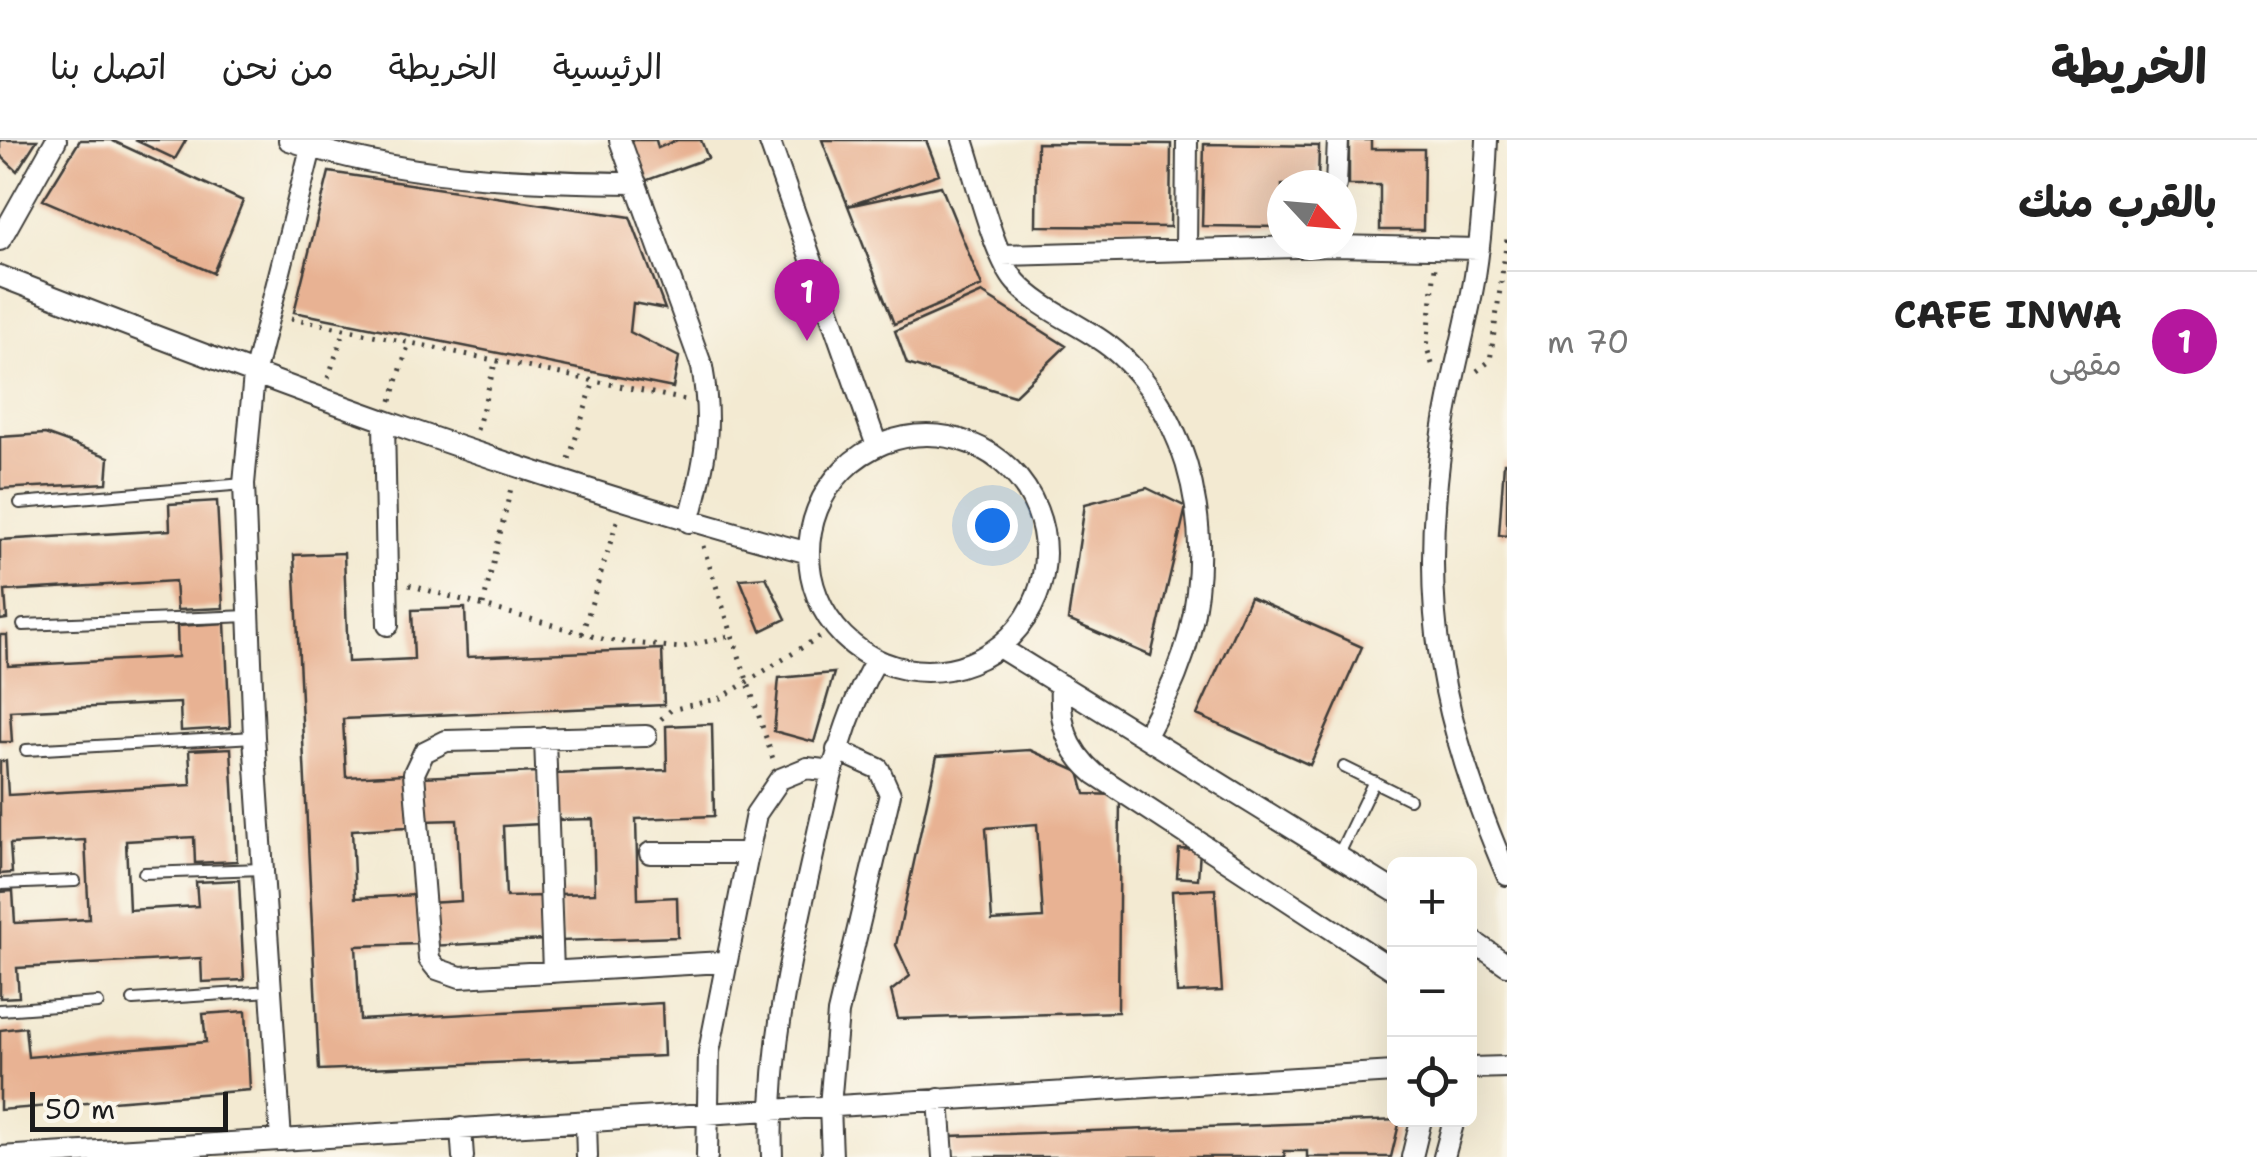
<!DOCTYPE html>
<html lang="ar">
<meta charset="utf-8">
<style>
:root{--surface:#fff;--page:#f2f2f2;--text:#222;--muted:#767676;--line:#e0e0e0;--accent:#b5179e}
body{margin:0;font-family:"Shantell Sans","Playpen Sans Arabic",sans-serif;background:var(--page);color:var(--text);direction:rtl}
.controls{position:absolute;right:30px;bottom:30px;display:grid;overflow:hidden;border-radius:15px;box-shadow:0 10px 40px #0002}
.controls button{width:90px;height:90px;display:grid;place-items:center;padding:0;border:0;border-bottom:2px solid var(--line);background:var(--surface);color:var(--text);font:50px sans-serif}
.compass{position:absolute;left:1267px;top:30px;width:90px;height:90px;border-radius:50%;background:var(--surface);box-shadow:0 10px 40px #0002;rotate:116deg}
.scale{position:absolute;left:30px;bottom:25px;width:198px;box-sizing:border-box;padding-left:10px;border:5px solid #1c1c1c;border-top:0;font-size:28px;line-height:35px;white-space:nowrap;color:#1c1c1c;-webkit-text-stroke:8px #fbf7ec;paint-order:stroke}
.you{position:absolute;left:992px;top:385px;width:35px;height:35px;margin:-25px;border:8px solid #fff;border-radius:50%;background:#1a73e8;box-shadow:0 0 0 15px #1a73e833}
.badge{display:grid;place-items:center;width:65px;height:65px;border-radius:50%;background:var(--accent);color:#fff;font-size:32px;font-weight:700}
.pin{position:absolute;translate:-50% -82px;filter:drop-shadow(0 2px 5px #0008)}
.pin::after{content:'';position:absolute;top:52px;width:35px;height:30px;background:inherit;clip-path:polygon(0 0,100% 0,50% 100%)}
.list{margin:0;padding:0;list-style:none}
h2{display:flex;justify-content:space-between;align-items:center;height:130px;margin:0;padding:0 40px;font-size:42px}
h2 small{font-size:32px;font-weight:400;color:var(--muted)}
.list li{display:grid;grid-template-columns:65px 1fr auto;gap:30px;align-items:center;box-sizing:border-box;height:140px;padding:0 40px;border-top:2px solid var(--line)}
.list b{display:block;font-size:38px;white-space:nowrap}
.list p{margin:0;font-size:32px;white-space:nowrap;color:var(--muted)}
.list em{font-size:32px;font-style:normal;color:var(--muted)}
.icon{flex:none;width:55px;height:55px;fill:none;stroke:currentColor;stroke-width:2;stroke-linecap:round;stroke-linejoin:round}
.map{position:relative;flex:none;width:1507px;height:1017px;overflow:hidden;direction:ltr}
header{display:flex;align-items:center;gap:60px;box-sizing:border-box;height:140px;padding:0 50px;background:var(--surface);border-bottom:2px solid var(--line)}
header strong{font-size:48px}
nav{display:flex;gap:55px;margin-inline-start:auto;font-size:35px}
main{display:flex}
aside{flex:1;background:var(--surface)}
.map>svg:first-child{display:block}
.building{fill:#e8b293;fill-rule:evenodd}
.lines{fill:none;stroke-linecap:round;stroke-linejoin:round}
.lane-casing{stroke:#3c3b37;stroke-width:14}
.street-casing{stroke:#3c3b37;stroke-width:24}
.path{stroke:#3c3b37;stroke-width:5;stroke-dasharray:2.5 8;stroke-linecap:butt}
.lane{stroke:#fff;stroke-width:10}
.street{stroke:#fff;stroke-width:20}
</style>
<header>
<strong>الخريطة</strong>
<nav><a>الرئيسية</a><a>الخريطة</a><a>من نحن</a><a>اتصل بنا</a></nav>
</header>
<main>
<aside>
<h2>بالقرب منك<small></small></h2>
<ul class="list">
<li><span class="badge">1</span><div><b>CAFE INWA</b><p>مقهى</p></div><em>70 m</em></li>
</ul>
</aside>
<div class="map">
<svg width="1507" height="1017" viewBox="0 0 1507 1017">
<rect width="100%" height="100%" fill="#fbf7ec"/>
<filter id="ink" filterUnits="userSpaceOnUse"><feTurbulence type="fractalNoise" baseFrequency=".01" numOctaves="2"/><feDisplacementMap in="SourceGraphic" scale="20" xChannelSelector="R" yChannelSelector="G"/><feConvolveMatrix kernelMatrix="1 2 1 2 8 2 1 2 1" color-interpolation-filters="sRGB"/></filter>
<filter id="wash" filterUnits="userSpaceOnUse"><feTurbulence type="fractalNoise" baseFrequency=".0048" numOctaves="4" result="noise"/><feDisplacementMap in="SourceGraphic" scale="40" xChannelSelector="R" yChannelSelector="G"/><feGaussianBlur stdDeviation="2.25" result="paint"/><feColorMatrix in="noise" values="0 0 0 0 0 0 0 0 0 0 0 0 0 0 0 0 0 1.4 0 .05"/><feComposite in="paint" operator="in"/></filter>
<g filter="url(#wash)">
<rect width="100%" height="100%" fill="#f3ead2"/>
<g id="blocks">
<path class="building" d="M0,0h37l-20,31 -17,-16z
M80,0h31l132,61 -30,72 -170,-73z
M135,0h51l-11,19z
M630,0h26l2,8 19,-8h24l7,18 -63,23z
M822,0h104l13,34 -91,32z
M1349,0h22v9h53l-1,81h-43v-45h-31z
M1037,3l134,1 -1,83 -134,-1z
M1204,4l115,2 -1,39h-36v42l-80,-1z
M329,32l301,45 35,92 -32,-6 -3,29 49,25 -6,31 -379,-76z
M941,46l41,100 -88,38 -46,-118z
M982,153l84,53 -52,50 -107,-32 -12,-33z
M45,294l64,23 -2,26 -107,6v-52z
M1504,323h3v73l-8,-1z
M1147,348l39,19 -35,149 -83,-36 17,-116z
M217,361l6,107 -46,2 -2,-29 -170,10 2,28 -7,1v-80l170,-10 -1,-26z
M344,413l4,109 66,-3 -2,-49 53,-2 2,49 195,-8 2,56 -321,14 3,58 59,-3 3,53 -56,3 3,68 62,-3 2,49 -63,2 4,74 302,-17 2,53 -345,14 -25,-515z
M766,437l20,42 -25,12 -21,-52z
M1250,457l112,50 -52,118 -113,-50z
M225,483l5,105 -49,3 -1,-28 -170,8 2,31h-12v-107h7l1,31 170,-9 -1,-31z
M834,533l-20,69 -40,-11 5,-53z
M712,584l2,92 -78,3 2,80 39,-2 1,40 -117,4 -1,-47 35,-1 -2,-74 -38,1 -2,-46 114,-4 -1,-44z
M231,608l6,113 -42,2 -1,-26 -68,4 3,69 69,-4 -2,-24 43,-2 5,100 -42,2 -1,-24 -184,10 2,29 -19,1v-106l13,-1 2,32 74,-4 -4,-79 -75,4 2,29 -12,1v-113h6l2,34 183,-10 -2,-35z
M1030,610l49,22 6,22 35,1 -2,217 -220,7 -7,-28 19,-15 -14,-31 41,-189zM1037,684l6,94 -51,3 -6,-93z
M537,632l3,52 -37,2 3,71 36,-1 2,44 -114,6 -2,-43 33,-2 -4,-81 -34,1 -2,-44z
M1179,709l21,1 -2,29 -21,-2z
M1215,749l7,102 -45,2 -5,-102z
M246,871l4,79 -250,20v-80l25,-3 3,30 178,-15 -3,-28z
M1400,980l-9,37h-84v-6h-23l1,6h-333l-2,-21z"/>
</g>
</g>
<g filter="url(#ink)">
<use href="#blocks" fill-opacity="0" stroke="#3c3b37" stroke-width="2.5"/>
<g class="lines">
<defs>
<path id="lane" d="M20,363l224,-19
M23,485l226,-9
M26,610l228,-13
M1344,627l65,32
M1338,716l36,-75
M144,733l119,-4
M0,744l75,-3
M133,860l137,-9
M0,870l98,-7"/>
<path id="street" d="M289,0c112,38 230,42 347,43
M620,0l82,227c11,61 3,96 -13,155
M769,0l108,306
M963,0c12,35 31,117 53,142 28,31 74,45 105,74 84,78 97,216 55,319 -8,20 -20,41 -30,61
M1487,0c-2,45 -5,91 -12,136 -9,55 -26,109 -33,164 -24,169 -1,280 65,435
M1336,45l2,-45
M0,100l56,-100
M1186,110l1,-110
M1002,115l332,-9 145,3
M0,136c266,104 533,205 809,277
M384,283l4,202
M809 413a118 118 0 1 1 236 0a118 118 0 1 1-236 0Z
M999,507l395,244
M1061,545c-2,37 5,64 34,89l299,196
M646,596l-200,5 -22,11 -10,21 15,186 8,10 23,8 263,-15
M545,598l8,234
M650,713h97
M1470,799l37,26
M1470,928l37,-1
M939,959l4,58
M586,981l1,36
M461,988l2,29
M281,1000l-27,-403 -10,-253 10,-109 59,-235
M0,1017l1394,-85
M707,1017l2,-105 47,-238 24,-35 27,-11 25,3
M772,1017c-4,-104 18,-201 41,-302 15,-68 28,-134 63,-195
M832,1017l-2,-51 8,-93 52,-219 -11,-25 -42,-19
M1412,1017l9,-37
M1444,1017l10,-37"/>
</defs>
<use href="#lane" class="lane-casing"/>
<use href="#street" class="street-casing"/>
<path class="path" d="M291,178l395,82
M1432,224l-5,-16 8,-81
M1477,231l13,-10 17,-122
M328,238l17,-49
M391,261l18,-58
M477,290l19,-70
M569,319l25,-78
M703,406l70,213
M409,445l197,55 74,8 53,-13
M483,465l29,-121
M582,494l36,-116
M661,579l10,-9 50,-12 114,-71"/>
<use href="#lane" class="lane"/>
<use href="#street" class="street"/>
</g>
</g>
</svg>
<div class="controls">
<button>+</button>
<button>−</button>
<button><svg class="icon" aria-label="locate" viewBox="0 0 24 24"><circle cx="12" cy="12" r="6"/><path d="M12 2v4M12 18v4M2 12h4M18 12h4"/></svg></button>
</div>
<svg class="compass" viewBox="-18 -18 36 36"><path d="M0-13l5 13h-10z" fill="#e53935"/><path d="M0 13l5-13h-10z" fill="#767676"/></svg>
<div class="scale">50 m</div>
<div class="you"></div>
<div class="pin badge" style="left:807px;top:201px">1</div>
</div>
</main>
